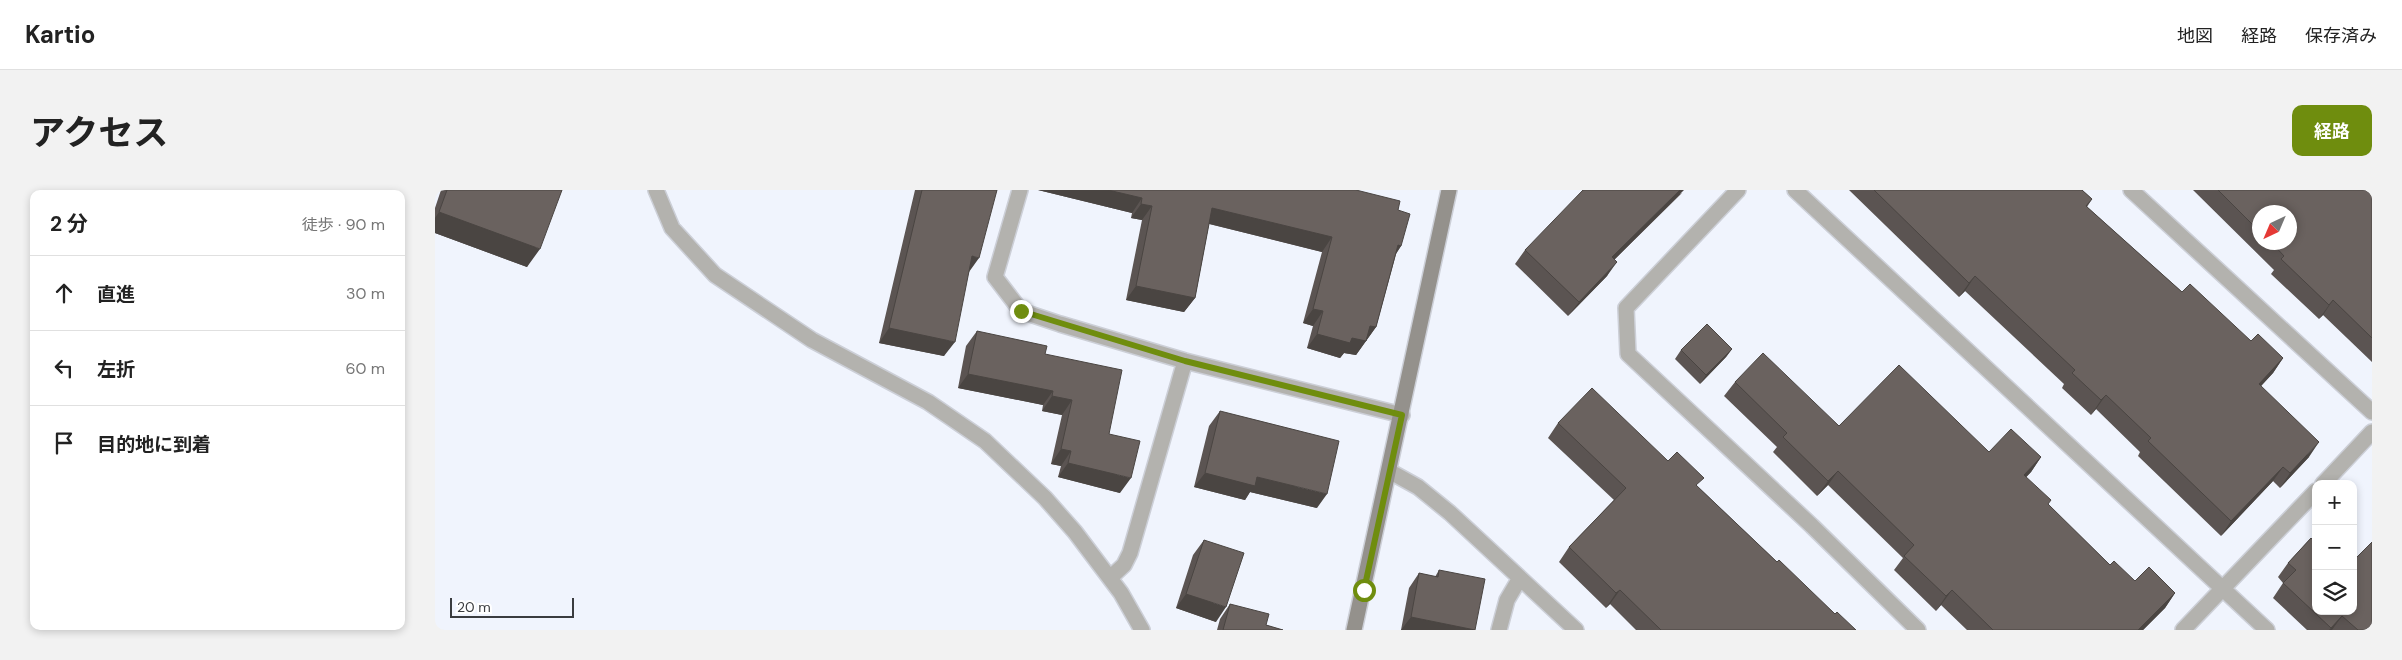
<!DOCTYPE html>
<html lang="ja">
<meta charset="utf-8">
<style>
:root{--surface:#fff;--page:#f2f2f2;--text:#222;--muted:#767676;--line:#e0e0e0;--accent:#6f8d0e}
body{margin:0;font-family:"DM Sans","Noto Sans JP",sans-serif;background:var(--page);color:var(--text)}
.controls{position:absolute;right:15px;bottom:15px;display:grid;overflow:hidden;border-radius:10px;box-shadow:0 2px 8px #0003}
.controls button{width:45px;height:45px;display:grid;place-items:center;padding:0;border:0;border-bottom:1px solid var(--line);background:var(--surface);color:var(--text);font:25px sans-serif}
.compass{position:absolute;left:1817px;top:15px;width:45px;height:45px;border-radius:50%;background:var(--surface);box-shadow:0 2px 8px #0003;rotate:224deg}
.scale{position:absolute;left:15px;bottom:12px;width:124px;box-sizing:border-box;padding-left:5px;border:2px solid #3a3c3f;border-top:0;font-size:14px;line-height:18px;white-space:nowrap;color:#3a3c3f;-webkit-text-stroke:4px #fff;paint-order:stroke}
.stop{position:absolute;width:15px;height:15px;margin:-11px;border:4px solid #6f8d0e;border-radius:50%;background:#fff}
.stop.end{background:#6f8d0e;border-color:#fff;box-shadow:0 1px 5px #0008}
.list{margin:0;padding:0;list-style:none}
h2{display:flex;justify-content:space-between;align-items:center;height:65px;margin:0;padding:0 20px;font-size:21px}
h2 small{font-size:16px;font-weight:400;color:var(--muted)}
.list li{display:grid;grid-template-columns:32px 1fr auto;gap:15px;align-items:center;box-sizing:border-box;height:75px;padding:0 20px;border-top:1px solid var(--line)}
.list b{display:block;font-size:19px;white-space:nowrap}
.list em{font-size:16px;font-style:normal;color:var(--muted)}
.icon{flex:none;width:28px;height:28px;fill:none;stroke:currentColor;stroke-width:2;stroke-linecap:round;stroke-linejoin:round}
.map{position:relative;flex:none;width:1937px;height:440px;overflow:hidden;border-radius:10px}
header{display:flex;align-items:center;gap:30px;box-sizing:border-box;height:70px;padding:0 25px;background:var(--surface);border-bottom:1px solid var(--line)}
header strong{font-size:24px}
nav{display:flex;gap:28px;margin-inline-start:auto;font-size:18px}
.intro{display:flex;align-items:center;justify-content:space-between;box-sizing:border-box;height:120px;padding:0 30px}
h1{margin:0;font-size:35px}
.button{padding:12px 22px;border-radius:10px;background:var(--accent);color:#fff;font-size:18px;font-weight:700}
main{display:flex;gap:30px;padding:0 30px}
aside{flex:1;background:var(--surface);border-radius:10px;box-shadow:0 2px 8px #0003}
.map>svg:first-child{display:block}
.lines{fill:none;stroke-linecap:round;stroke-linejoin:round}
.street-casing{stroke:#cccfd7;stroke-width:18}
.secondary-casing{stroke:#cccfd7;stroke-width:18}
.street{stroke:#b3b2ae;stroke-width:15}
.secondary{stroke:#94918c;stroke-width:15}
.wall{fill:#5b5452;fill-rule:evenodd}
.shaded-wall{fill:#4a4542}
.building{fill:#6a625f;stroke:#4a4542}
.route{stroke:#6f8d0e;stroke-width:6}
</style>
<header>
<strong>Kartio</strong>
<nav><a>地図</a><a>経路</a><a>保存済み</a></nav>
</header>
<div class="intro"><h1>アクセス</h1><a class="button">経路</a></div>
<main>
<aside>
<h2>2 分<small>徒歩 · 90 m</small></h2>
<ul class="list">
<li><svg class="icon" aria-label="ahead" viewBox="0 0 24 24"><path d="M12 20V5M6 11l6-6 6 6"/></svg><div><b>直進</b></div><em>30 m</em></li>
<li><svg class="icon" aria-label="left" viewBox="0 0 24 24"><path d="M17 20v-9H6M10 6l-5 5 5 5"/></svg><div><b>左折</b></div><em>60 m</em></li>
<li><svg class="icon" aria-label="arrive" viewBox="0 0 24 24"><path d="M6 21V4h12l-3 4 3 4H6"/></svg><div><b>目的地に到着</b></div></li>
</ul>
</aside>
<div class="map">
<svg width="1937" height="440" viewBox="0 0 1937 440">
<rect width="100%" height="100%" fill="#f0f4fd"/>
<g class="lines">
<defs>
<path id="street" d="M221,0l16,38 43,47 97,65 116,62 57,39 60,57 30,34 46,61 21,37
M585,0l-25,87 26,34 39,13 125,37 217,54
M1303,0l-112,118 2,46 184,172 106,104
M1360,0l472,440
M1696,0l241,222
M954,281l29,16 32,26 126,117
M1888,294l49,-52
M675,388l14,-13 6,-12 55,-192
M1064,440l8,-30 13,-22
M1748,440l133,-139"/>
<path id="secondary" d="M919,440l95,-440"/>
</defs>
<use href="#street" class="street-casing"/>
<use href="#secondary" class="secondary-casing"/>
<use href="#street" class="street"/>
<use href="#secondary" class="secondary"/>
</g>
<path class="wall" d="M6,0h121l-35,77 -92,-34v-25z
M480,0h82l-28,82 -25,84 -65,-13z
M603,0h318l42,20 3,36 -5,8 -20,73 -20,28 -12,-2 -4,5 -33,-10 6,-22 -10,-3 19,-71 -113,-28 -14,74 -11,14 -58,-12 16,-80 -11,-2 1,-5z
M1414,0h233l10,9 -5,8 95,85 69,49 32,17 -10,15 -12,13 48,71 -29,31 -7,-7 -52,55 -83,-80 2,-4 -44,-43 -5,6 -29,-27 2,-4 -99,-93 -6,6z
M1758,0h179v172l-49,-47 -4,4 -48,-45 3,-4zM1824,22l30,30h-30z
M1247,3l-67,66 -8,17 -39,40 -53,-52 10,-14z
M542,141l68,23 64,80 11,59 -62,-16 3,-11 -10,-2 11,-49 -20,-4 1,-6 -85,-17 8,-42z
M1297,159l-6,8 -26,27 -25,-25 6,-9z
M1300,192l104,44 150,26 52,5 -10,15 -5,5 22,28 62,60 25,16 40,12 -10,15 -22,22h-176l-26,-25 -5,6 -42,-41 9,-12 -75,-73 -11,11 -44,-44 4,-5 -53,-51z
M785,221l97,97 -67,-16 -5,8 -51,-13 15,-61z
M1123,233l110,38 29,25 80,76 58,52 21,16h-220l-26,-26 -4,4 -47,-46 10,-15 45,-47 -66,-62z
M1876,348l5,73 56,-69v88h-65l-34,-32 10,-15 -5,-6 10,-14z
M769,350l12,82 -40,-14 17,-53z
M1004,380l36,60h-74l8,-42 10,-15 16,4z
M795,414l36,21 17,5h-66l3,-11z"/>
<path class="shaded-wall" d="M603,0h70l34,8 -10,15z
M1245,0h4l-82,82 10,-15z
M706,14l11,2 -10,14 -11,-2z
M777,18l120,29 -10,15 -120,-30z
M4,22l101,37 -13,18 -92,-34v-15z
M963,55l3,1 -10,15z
M537,66l7,2 -10,14z
M1182,72l-10,14 -39,40 11,-14z
M1540,86l-10,15 -6,6 10,-14z
M701,96l59,12 -11,14 -58,-12z
M1898,110l-10,15 -4,4 10,-14z
M878,119l10,2 -10,15 -10,-3z
M935,136l6,1 -20,28 -12,-2 -4,5 -33,-10 10,-14 35,4z
M454,138l66,14 -11,14 -65,-13z
M1297,159l-6,8 -26,27 6,-9z
M1848,168l-10,15 -24,26 10,-15z
M533,184l85,17 -10,14 -85,-17z
M1671,205l-10,14 -5,6 10,-15z
M617,206l20,4 -10,15 -20,-4z
M1884,252l-10,15 -29,31 10,-15z
M626,259l10,2 -10,15 -10,-2z
M1606,267l-10,15 -17,18 10,-15z
M633,273l63,15 -11,15 -62,-16z
M1848,277l-10,14 -52,55 10,-15z
M1403,281l-10,14 -11,11 11,-15z
M770,283l52,4 70,17 -10,14 -67,-16 -5,8 -51,-13z
M1185,400l-10,14 -4,4 10,-15z
M1517,400l-11,15 -5,6 10,-15z
M1740,403l-10,15 -22,22h-5z
M751,404l40,13 -10,15 -40,-14z
M1907,426l-10,14h-3l2,-2z
M976,427l64,13h-74z"/>
<path class="building" d="M12,0h115l-22,59 -101,-37z
M487,0h75l-18,68 -7,-2 -17,86 -66,-14z
M673,0h248l44,11 -2,9 12,4 -9,32 -3,-1 -22,82 -6,-1 -4,15 -14,-3 -2,5 -33,-9 6,-23 -10,-2 19,-72 -120,-29 -17,90 -59,-12 16,-80 -11,-2 1,-6z
M1148,0h97l-68,67 5,5 -38,40 -54,-52z
M1439,0h208l10,9 -6,7 96,86 8,-8 61,57 7,-7 25,24 -24,26 60,58 -29,31 -7,-6 -52,54 -83,-80 3,-3 -45,-43 -5,5 -29,-27 3,-3 -100,-94 -6,7z
M1783,0h154v148l-39,-38 -4,5 -48,-46 3,-3 -13,-14h18v-30h-30v19z
M1272,134l25,25 -26,26 -25,-25z
M542,141l70,15 -2,8 77,16 -13,64 31,7 -9,37 -63,-15 3,-12 -10,-2 11,-49 -20,-4 1,-5 -85,-17z
M1328,163l76,73 60,-61 90,87 22,-23 30,28 -17,18 27,25 -3,4 62,61 4,-4 21,20 14,-14 26,26 -37,37h-145l-41,-40 -6,6 -42,-40 10,-11 -76,-74 -10,10 -45,-44 4,-4 -52,-51z
M1157,198l76,73 9,-9 27,26 -8,7 81,77 2,-2 56,54 2,-2 19,18h-195l-41,-40 -4,3 -47,-46 57,-59 -68,-65z
M785,221l119,30 -12,53 -70,-17 -2,9 -50,-13z
M1876,348l5,5v68h37v-50l19,-19v88h-14l-16,-14 -11,12 -48,-45 13,-13 -8,-7z
M769,350l40,13 -18,54 -40,-13z
M1004,380l46,9 -10,51 -64,-13 8,-44 19,4z
M795,414l39,10 -3,11 17,5h-60z"/>
<g class="lines">
<path class="route" d="M586,121l164,50 217,54 -38,175"/>
</g>
</svg>
<div class="controls">
<button>+</button>
<button>−</button>
<button><svg class="icon" aria-label="layers" viewBox="0 0 24 24"><path d="M12 4l9 5-9 5-9-5zM3 14l9 5 9-5"/></svg></button>
</div>
<svg class="compass" viewBox="-18 -18 36 36"><path d="M0-13l5 13h-10z" fill="#e53935"/><path d="M0 13l5-13h-10z" fill="#767676"/></svg>
<div class="scale">20 m</div>
<div class="stop" style="left:929px;top:400px"></div>
<div class="stop end" style="left:586px;top:121px"></div>
</div>
</main>
